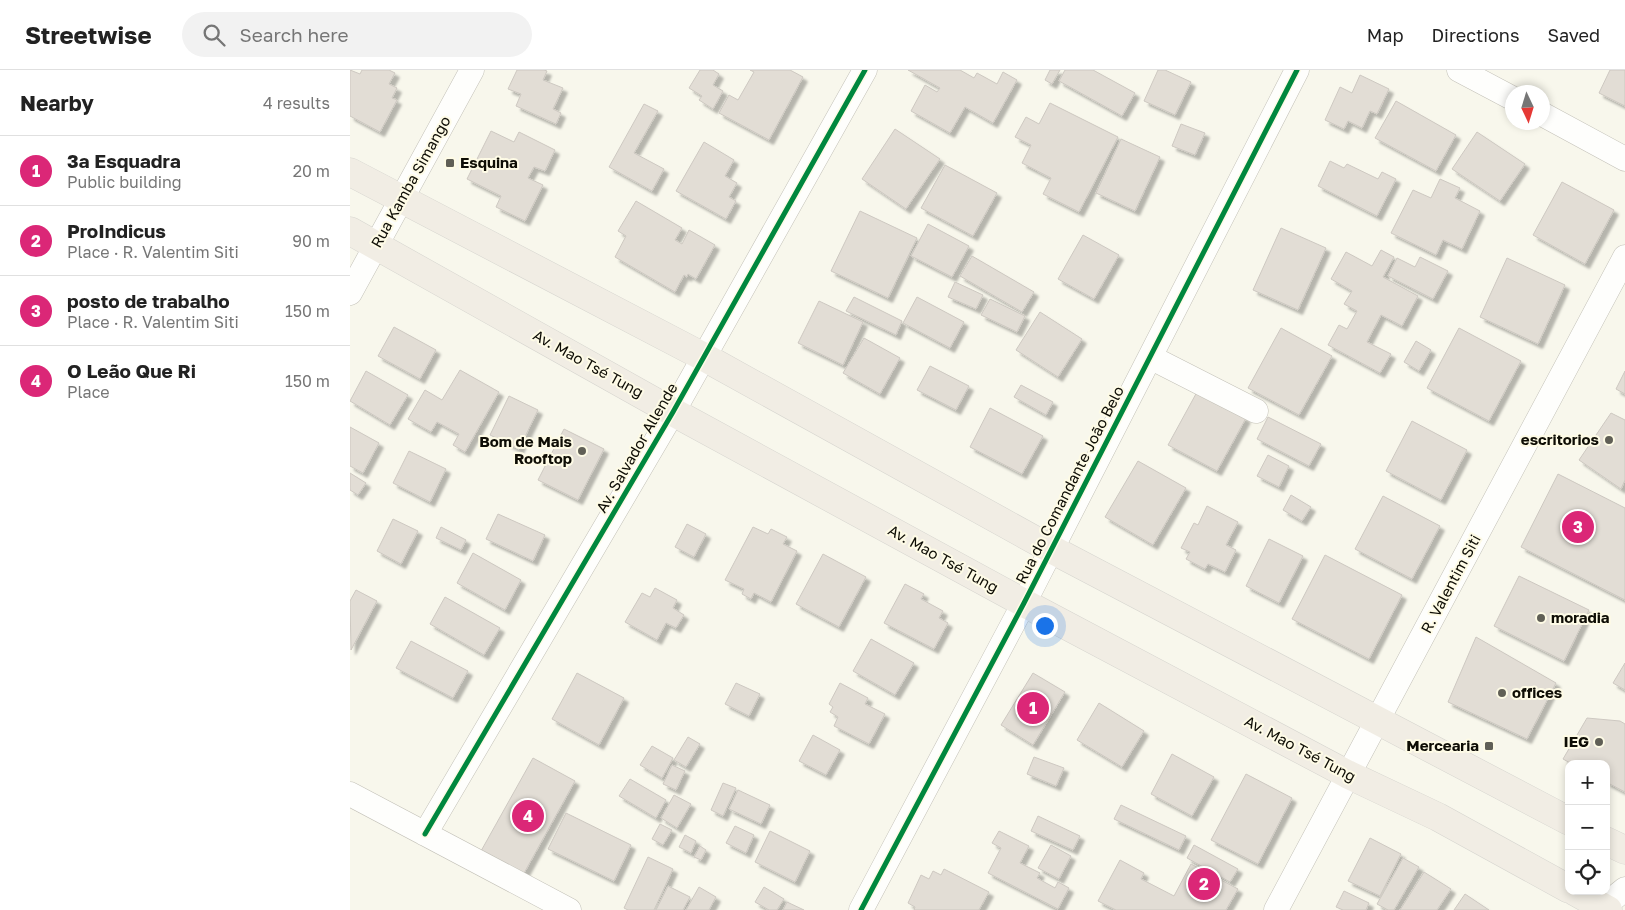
<!DOCTYPE html>
<meta charset="utf-8">
<style>
:root{--surface:#fff;--page:#f2f2f2;--text:#222;--muted:#767676;--line:#e0e0e0;--accent:#db2777}
body{margin:0;font-family:"Golos Text",sans-serif;background:var(--page);color:var(--text)}
.controls{position:absolute;right:15px;bottom:15px;display:grid;overflow:hidden;border-radius:10px;box-shadow:0 2px 8px #0003}
.controls button{width:45px;height:45px;display:grid;place-items:center;padding:0;border:0;border-bottom:1px solid var(--line);background:var(--surface);color:var(--text);font:25px sans-serif}
.compass{position:absolute;left:1155px;top:15px;width:45px;height:45px;border-radius:50%;background:var(--surface);box-shadow:0 2px 8px #0003;rotate:176deg}
.you{position:absolute;left:694px;top:555px;width:18px;height:18px;margin:-12px;border:4px solid #fff;border-radius:50%;background:#1a73e8;box-shadow:0 0 0 8px #1a73e833}
.badge{display:grid;place-items:center;width:32px;height:32px;border-radius:50%;background:var(--accent);color:#fff;font-size:16px;font-weight:700}
.pin{position:absolute;translate:-50% -50%;border:2px solid #fff;box-shadow:0 1px 5px #0006}
.list{margin:0;padding:0;list-style:none}
h2{display:flex;justify-content:space-between;align-items:center;height:65px;margin:0;padding:0 20px;font-size:21px}
h2 small{font-size:16px;font-weight:400;color:var(--muted)}
.list li{display:grid;grid-template-columns:32px 1fr auto;gap:15px;align-items:center;box-sizing:border-box;height:70px;padding:0 20px;border-top:1px solid var(--line)}
.list b{display:block;font-size:19px;white-space:nowrap}
.list p{margin:0;font-size:16px;white-space:nowrap;color:var(--muted)}
.list em{font-size:16px;font-style:normal;color:var(--muted)}
.icon{flex:none;width:28px;height:28px;fill:none;stroke:currentColor;stroke-width:2;stroke-linecap:round;stroke-linejoin:round}
.map{position:relative;flex:none;width:1275px;height:840px;overflow:hidden}
header{display:flex;align-items:center;gap:30px;box-sizing:border-box;height:70px;padding:0 25px;background:var(--surface);border-bottom:1px solid var(--line)}
header strong{font-size:24px}
nav{display:flex;gap:28px;margin-inline-start:auto;font-size:18px}
.search{width:350px;height:45px;background:var(--page);display:flex;align-items:center;gap:12px;box-sizing:border-box;padding:0 18px;border-radius:28px;color:var(--muted);font-size:19px}
main{display:flex}
aside{flex:1;background:var(--surface)}
.map>svg:first-child{display:block}
.building{fill:#e2ddd5;stroke:#cdc8c1;filter:url(#shadow)}
.lines{fill:none;stroke-linecap:round;stroke-linejoin:round}
.minor-casing{stroke:#c3c1b8;stroke-width:25}
.major-casing{stroke:#d6d5cf;stroke-width:29}
.minor{stroke:#fefefc;stroke-width:24}
.major{stroke:#f1ede4;stroke-width:28}
.cycleway-casing{stroke:#fefbe6;stroke-width:8}
.cycleway{stroke:#00873e;stroke-width:5}
.poi-dot{fill:#605f56;stroke:#fefbe6;stroke-width:2}
.labels{text-anchor:middle;stroke-width:4;stroke-linejoin:round;paint-order:stroke}
.poi-label{font-size:15px;font-weight:bold;fill:#0e0d05;stroke:#fefbe6;text-anchor:end}
.street-label{font-size:15px;fill:#0e0d05;stroke:#fefbe6}
</style>
<header>
<strong>Streetwise</strong>
<div class="search"><svg class="icon" aria-label="search" viewBox="0 0 24 24"><circle cx="10" cy="10" r="6"/><path d="M15 15l6 6"/></svg>Search here</div>
<nav><a>Map</a><a>Directions</a><a>Saved</a></nav>
</header>
<main>
<aside>
<h2>Nearby<small>4 results</small></h2>
<ul class="list">
<li><span class="badge">1</span><div><b>3a Esquadra</b><p>Public building</p></div><em>20 m</em></li>
<li><span class="badge">2</span><div><b>ProIndicus</b><p>Place · R. Valentim Siti</p></div><em>90 m</em></li>
<li><span class="badge">3</span><div><b>posto de trabalho</b><p>Place · R. Valentim Siti</p></div><em>150 m</em></li>
<li><span class="badge">4</span><div><b>O Leão Que Ri</b><p>Place</p></div><em>150 m</em></li>
</ul>
</aside>
<div class="map">
<svg width="1275" height="840" viewBox="0 0 1275 840">
<defs>
<filter id="shadow"><feDropShadow dx="4.5" dy="4.5" stdDeviation="1" flood-color="#0004"/></filter>
</defs>
<rect width="100%" height="100%" fill="#f8f7ec"/>
<path class="building" d="M0,0l10,4 2,-4h27l6,3 -6,11 8,4 -5,10 5,2 -17,32 -30,-16z
M167,0h27l3,1 -4,9 20,8 -10,21 8,4 -5,11 -40,-18 5,-12 -13,-5z
M350,0h13l6,4 -6,11 10,6 -10,18 -14,-9 3,-4 -13,-8z
M400,0h40l13,7 -34,63 -50,-27 10,-18 9,5 16,-28z
M558,0h52l14,8 3,-5 20,11 6,-12 14,8 -24,43 -28,-16 -15,26 -39,-22 14,-26 12,7 3,-4z
M700,0h10l-8,14 -7,-4z
M715,0h28l42,23 -13,23 -63,-35z
M808,0h7l26,12 -16,33 -31,-14z
M1260,0h15v36l-26,-13z
M1010,5l29,14 -12,25 -7,-3 -8,17 -14,-7 -4,8 -19,-9 15,-33 12,6z
M1046,31l60,34 -20,36 -61,-33z
M700,33l68,34 -39,75 -36,-18 8,-16 -29,-15 9,-18 -16,-8 11,-20 13,7z
M294,34l14,7 -24,42 30,16 -12,22 -43,-24z
M831,54l24,9 -10,22 -23,-9z
M545,59l45,30 -34,50 -44,-30z
M141,61l23,11 5,-10 36,18 -10,21 -11,-4 -6,11 15,7 -18,36 -29,-14 5,-11 -34,-17z
M1127,62l48,32 -25,37 -48,-32z
M771,69l39,18 -25,54 -39,-18z
M354,72l30,18 -9,16 12,7 -8,14 7,4 -10,18 -50,-28z
M980,91l14,7 3,-4 31,15 4,-7 14,7 -19,37 -59,-30z
M595,95l52,28 -24,43 -52,-28z
M1090,109l20,9 -5,10 25,13 -18,38 -19,-9 -7,15 -45,-22 22,-43 18,8z
M1212,112l52,28 -29,54 -52,-29z
M286,131l46,27 -7,12 7,4 7,-14 26,15 -19,34 -8,-5 -1,3 -3,-2 -9,17 -60,-35 11,-21 -8,-5z
M510,141l57,27 -29,60 -57,-27z
M578,154l41,22 -17,31 -41,-21z
M931,158l45,20 -28,62 -45,-20z
M733,165l36,20 -25,44 -36,-20z
M1031,180l13,7 -11,20 35,19 -16,30 -21,-11 -14,27 24,12 -11,19 -52,-28 11,-20 8,4 10,-18 -13,-7 8,-13 -21,-12 15,-27 26,14z
M622,186l62,36 -12,20 -62,-36z
M1070,187l28,14 -15,28 -45,-23 9,-18 18,9z
M1157,188l58,27 -27,59 -58,-27z
M605,212l28,13 -7,14 -28,-12z
M504,227l48,24 -6,14 -50,-24z
M567,227l47,25 -14,26 -47,-25z
M640,229l35,17 -8,16 -36,-17z
M469,231l44,21 -20,43 -45,-22z
M690,242l42,27 -24,38 -42,-27z
M44,257l42,23 -16,29 -42,-23z
M931,258l51,28 -33,59 -51,-27z
M1109,258l62,33 -32,60 -62,-33z
M514,268l36,20 -20,36 -37,-21z
M1066,271l15,9 -12,21 -15,-9z
M580,296l39,20 -13,24 -39,-20z
M110,300l39,22 -34,60 -12,-7 6,-11 -22,-12 -6,10 -23,-13 17,-29 17,10z
M16,301l42,24 -18,30 -40,-24z
M1275,301v23l-9,-5z
M671,315l32,17 -7,13 -32,-18z
M847,322l49,26 -29,53 -49,-26z
M159,326l29,14 -19,39 -29,-14z
M640,338l53,28 -21,38 -52,-27z
M1261,343l14,7v60l-4,9 -42,-29z
M918,347l53,27 -12,22 -52,-27z
M1062,351l55,29 -26,50 -55,-29z
M0,357l29,16 -16,30 -13,-7z
M214,359l40,20 -26,51 -40,-20z
M59,381l37,18 -16,33 -37,-19z
M918,385l21,11 -10,21 -22,-11z
M788,391l48,27 -33,57 -48,-28z
M0,403l16,10 -8,12 -8,-5z
M1208,404l67,34v92l-104,-53z
M941,425l20,12 -9,14 -19,-11z
M1033,426l57,30 -28,53 -57,-30z
M857,436l31,16 -12,23 10,5 -11,22 -17,-8 -3,5 -19,-10 4,-7 -9,-4 13,-25 4,2z
M148,444l47,21 -12,26 -47,-22z
M43,449l25,12 -17,33 -24,-13z
M337,454l19,10 -12,23 -19,-10z
M91,457l25,13 -5,10 -25,-12z
M403,457l15,7 3,-5 16,8 -4,7 14,7 -26,51 -17,-9 -3,6 -9,-5 2,-5 -19,-9z
M919,469l34,17 -24,47 -33,-17z
M123,483l48,27 -16,30 -48,-27z
M473,484l43,23 -27,50 -43,-23z
M975,485l77,40 -33,64 -77,-40z
M1169,506l70,34 -25,51 -70,-35z
M555,514l19,10 -3,5 22,12 -4,7 9,5 -14,26 -50,-26z
M305,518l22,12 -4,8 11,7 -8,13 -10,-5 -9,17 -32,-18 17,-29 8,4z
M6,520l21,11 -26,49 -1,-49z
M95,527l55,31 -16,27 -54,-31z
M1126,567l80,46 -29,56 -79,-37z
M521,569l43,24 -19,32 -42,-24z
M61,571l57,30 -15,27 -57,-30z
M1275,593v27l-12,-7z
M227,603l47,25 -25,47 -47,-26z
M683,603l32,19 -32,53 -32,-20z
M386,613l24,11 -11,22 -24,-12z
M490,613l28,15 -3,6 20,10 -16,30 -35,-18 4,-9 -8,-5 3,-5 -4,-3z
M749,633l45,28 -22,36 -45,-27z
M1237,648l33,3 5,3v68l-19,-10v-18h-34l-9,-5z
M463,665l27,15 -14,25 -27,-14z
M338,667l12,7 -14,23 -12,-7z
M302,676l21,12 -11,20 -22,-13z
M822,684l42,23 -22,39 -41,-22z
M684,687l30,11 -8,18 -29,-12z
M183,688l42,23 -52,94 -42,-24z
M322,695l13,6 -9,19 -13,-6z
M896,704l46,24 -34,66 -47,-24z
M280,709l36,21 -10,18 -37,-22z
M373,713l13,5 -13,28 -12,-6z
M388,720l32,15 -9,19 -32,-15z
M324,725l17,9 -14,24 -16,-10z
M771,735l65,31 -7,14 -65,-31z
M216,743l65,32 -17,36 -66,-32z
M688,746l42,20 -7,14 -42,-19z
M310,754l12,6 -9,15 -11,-6z
M385,756l19,9 -8,18 -20,-10z
M420,761l40,20 -15,31 -40,-20z
M649,761l30,15 -9,17 20,10 -3,5 18,10 3,-6 11,6 -11,21 -70,-36 13,-25 -9,-5z
M335,765l11,6 -5,12 -12,-6z
M1020,768l31,16 -21,42 -32,-15z
M701,775l20,11 -12,23 -21,-11z
M844,775l44,24 -8,13 -43,-24z
M350,776l6,4 -5,10 -7,-3z
M298,787l25,12 -19,41h-26l-4,-2z
M1053,788l16,9 -25,43h-6l-11,-6z
M770,790l24,13 -3,6 33,17 17,-32 47,25 -12,21h-110l-18,-9z
M594,799l45,23 -10,18h-65l1,-3 -7,-4 13,-28 8,4 4,-8 8,4z
M1074,802l27,17 -14,21h-37z
M318,816l22,11 -7,13h-27z
M349,817l17,10 -7,13h-23z
M414,817l20,12 -7,11h-8l-14,-8z
M994,821l25,12 -3,7h-23l-7,-3z
M1115,824l24,16h-35z
M437,832l17,8h-21z"/>
<g class="lines">
<defs>
<path id="minor" d="M1109,0l53,28
M1192,44l83,45
M0,223l122,-223
M800,287l106,54
M0,724l219,116
M75,764l248,-422 192,-342
M511,840l163,-307 273,-533
M926,840l349,-653
M1249,840l26,-21"/>
<path id="major" d="M0,102l354,185 347,192 518,272
M0,161l323,181 351,191 323,171 91,43 131,72
M1256,771l19,9
M1224,821l34,19"/>
</defs>
<use href="#minor" class="minor-casing"/>
<use href="#major" class="major-casing"/>
<use href="#minor" class="minor"/>
<use href="#major" class="major"/>
<defs>
<path id="cycleway" d="M75,764l248,-422 192,-342
M511,840l163,-307 273,-533"/>
</defs>
<use href="#cycleway" class="cycleway-casing"/>
<use href="#cycleway" class="cycleway"/>
</g>
<g class="poi-dot">
<rect x="95" y="88" width="10" height="10" rx="2.5"/>
<circle cx="1259" cy="370" r="5"/>
<circle cx="232" cy="381" r="5"/>
<circle cx="1191" cy="548" r="5"/>
<circle cx="1152" cy="623" r="5"/>
<circle cx="1249" cy="672" r="5"/>
<rect x="1134" y="671" width="10" height="10" rx="2.5"/>
</g>
<g class="labels">
<g class="poi-label">
<text x="110" y="98" text-anchor="start">Esquina</text>
<text x="1249" y="375">escritorios</text>
<text x="222" y="377">Bom de Mais<tspan x="222" dy="17">Rooftop</tspan></text>
<text x="1201" y="553" text-anchor="start">moradia</text>
<text x="1162" y="628" text-anchor="start">offices</text>
<text x="1239" y="677">IEG</text>
<text x="1129" y="681">Mercearia</text>
</g>
<g class="street-label">
<text transform="translate(61 112) rotate(-61)" y="5">Rua Kamba Simango</text>
<text transform="translate(238 294) rotate(29)" y="5">Av. Mao Tsé Tung</text>
<text transform="translate(287 378) rotate(-60)" y="5">Av. Salvador Allende</text>
<text transform="translate(720 415) rotate(-63)" y="5">Rua do Comandante João Belo</text>
<text transform="translate(593 489) rotate(29)" y="5">Av. Mao Tsé Tung</text>
<text transform="translate(1101 514) rotate(-62)" y="5">R. Valentim Siti</text>
<text transform="translate(950 679) rotate(28)" y="5">Av. Mao Tsé Tung</text>
</g>
</g>
</svg>
<div class="controls">
<button>+</button>
<button>−</button>
<button><svg class="icon" aria-label="locate" viewBox="0 0 24 24"><circle cx="12" cy="12" r="6"/><path d="M12 2v4M12 18v4M2 12h4M18 12h4"/></svg></button>
</div>
<svg class="compass" viewBox="-18 -18 36 36"><path d="M0-13l5 13h-10z" fill="#e53935"/><path d="M0 13l5-13h-10z" fill="#767676"/></svg>
<div class="you"></div>
<div class="pin badge" style="left:683px;top:638px">1</div>
<div class="pin badge" style="left:854px;top:814px">2</div>
<div class="pin badge" style="left:1228px;top:457px">3</div>
<div class="pin badge" style="left:178px;top:746px">4</div>
</div>
</main>
